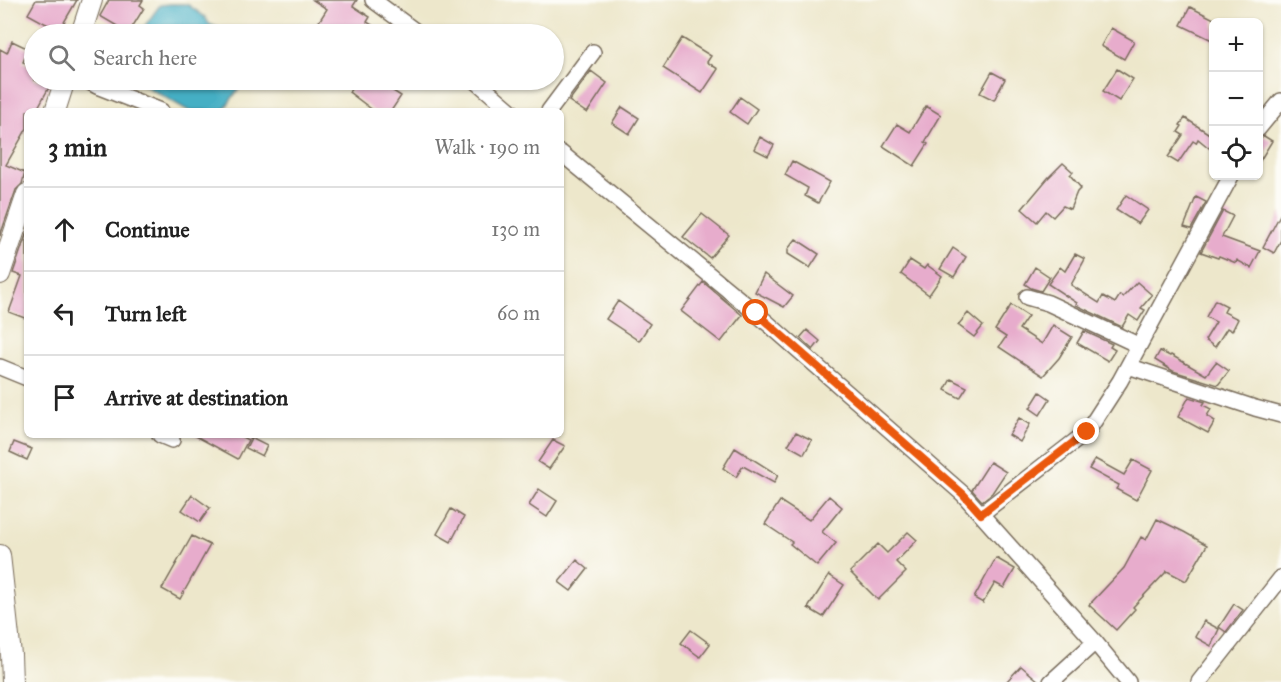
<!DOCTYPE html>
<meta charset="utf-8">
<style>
:root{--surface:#fff;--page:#f6f6f6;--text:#222;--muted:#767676;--line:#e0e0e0}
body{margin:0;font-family:"IM FELL Great Primer",serif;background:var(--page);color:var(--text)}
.controls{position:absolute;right:18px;top:18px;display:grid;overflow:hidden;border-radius:9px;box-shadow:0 2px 4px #0004}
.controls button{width:54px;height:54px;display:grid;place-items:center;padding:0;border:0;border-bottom:2px solid var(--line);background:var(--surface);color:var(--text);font:30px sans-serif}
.stop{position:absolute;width:18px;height:18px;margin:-14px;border:4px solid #ea580c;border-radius:50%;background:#fff}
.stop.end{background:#ea580c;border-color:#fff;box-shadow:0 2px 6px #0008}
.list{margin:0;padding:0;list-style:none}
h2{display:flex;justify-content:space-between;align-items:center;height:78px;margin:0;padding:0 24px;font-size:26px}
h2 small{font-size:20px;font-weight:400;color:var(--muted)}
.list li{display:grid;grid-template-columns:39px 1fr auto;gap:18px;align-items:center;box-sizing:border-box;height:84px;padding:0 24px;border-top:2px solid var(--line)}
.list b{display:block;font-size:22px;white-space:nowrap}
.list em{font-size:20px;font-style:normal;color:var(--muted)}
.icon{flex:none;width:33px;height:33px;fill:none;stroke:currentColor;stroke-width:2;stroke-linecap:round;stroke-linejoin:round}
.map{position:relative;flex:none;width:1281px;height:682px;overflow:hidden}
.search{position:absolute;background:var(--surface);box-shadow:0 2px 4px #0004;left:24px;top:24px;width:540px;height:66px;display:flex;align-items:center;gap:15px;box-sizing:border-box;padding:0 21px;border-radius:33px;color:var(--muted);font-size:22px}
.panel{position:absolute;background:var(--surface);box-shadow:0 2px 4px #0004;left:24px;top:108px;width:540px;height:330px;border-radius:9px}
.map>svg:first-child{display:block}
.water{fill:#45afc4;stroke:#406c71;stroke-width:1.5}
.building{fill:#e7accc}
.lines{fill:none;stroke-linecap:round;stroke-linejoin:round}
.minor-casing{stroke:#796c5b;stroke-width:18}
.major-casing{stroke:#796c5b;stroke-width:22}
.minor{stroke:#fff;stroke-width:15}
.major{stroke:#fff;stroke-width:20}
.route{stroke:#ea580c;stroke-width:8}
</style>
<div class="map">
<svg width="1281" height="682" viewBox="0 0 1281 682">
<rect width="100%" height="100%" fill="#fdfcf7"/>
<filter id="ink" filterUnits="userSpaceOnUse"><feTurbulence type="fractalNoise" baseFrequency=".0167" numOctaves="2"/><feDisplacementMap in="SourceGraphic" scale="12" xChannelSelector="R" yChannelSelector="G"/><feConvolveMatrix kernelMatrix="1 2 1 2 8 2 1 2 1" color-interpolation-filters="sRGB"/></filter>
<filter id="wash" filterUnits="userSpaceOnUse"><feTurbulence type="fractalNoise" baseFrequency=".008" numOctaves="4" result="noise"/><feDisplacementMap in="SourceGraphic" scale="24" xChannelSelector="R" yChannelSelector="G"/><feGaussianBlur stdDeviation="1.35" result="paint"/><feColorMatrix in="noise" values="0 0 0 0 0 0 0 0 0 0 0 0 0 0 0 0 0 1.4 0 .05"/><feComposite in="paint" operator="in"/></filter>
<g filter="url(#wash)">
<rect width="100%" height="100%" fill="#ede7cb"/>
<path class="water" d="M170,4h17l18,13 4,7 22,10h-92l21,-29z
M135,80h110l-22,31h-34z"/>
<g id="blocks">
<path class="building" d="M36,0h41l-18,31 -31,-17z
M109,0h34l-3,5 4,3 -16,26h-13l4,-7 -19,-11z
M313,0h44l-4,6 17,11 -3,5 20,12h-76l16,-25z
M1190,7l24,12v22l-33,-16z
M1111,28l23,13 -10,18 -23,-13z
M682,38l29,18 -4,6 11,7 -16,24 -39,-25z
M12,41l17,8 -6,13 11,6v12h19l-17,31h-9v17l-21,37 19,8 -3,11 -6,6 -16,46v-187l7,4z
M1117,69l16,10 -14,22 -16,-10z
M591,71l16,12 -20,30 -18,-12z
M992,72l13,7 -11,21 -14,-7z
M358,80h18l25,16 -10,15h-17l-25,-19z
M740,97l17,12 -10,15 -17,-12z
M926,106l15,9 -16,27 3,2 -14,22 -31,-20 14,-22 13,8z
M622,107l17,11 -10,16 -17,-11z
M1185,118l29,19v15l-16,-13 -2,4 -3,-2 -15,22 -10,-6 15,-22 -5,-3 4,-6 -2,-1z
M1264,136l8,5 -14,23v-26z
M760,137l14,8 -6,11 -14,-7z
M792,161l38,21 -12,21 -13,-7 3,-8 -23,-13z
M1063,163l10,9 -3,3 11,13 -4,4 -7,17 -7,-3 -10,11 -7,-6 -9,11 -15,-13 26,-31z
M1126,195l22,15 -10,14 -22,-14z
M1196,197l10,5 -15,27 -7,-2z
M1223,211l10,5 -11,21 38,14 -9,17 -14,-8 -1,3 -17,-7 -1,2 -17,-6z
M1281,213v27l-7,13 -11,-6z
M702,214l27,21 -19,23 -27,-21z
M27,232v87l-18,-7 13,-36 -9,-3z
M796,239l23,15 -9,14 -22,-14v-5z
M953,248l13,9 -12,20 -14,-8z
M1075,254l10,5 -14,26 28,18 4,-7 12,7 5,-8 3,2 14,-15 15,13 -11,13 4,2 -7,11 -9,-6 -7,12 -46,-22 1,-2 -29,-19 12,-17 5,4z
M910,260l14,9 3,-4 15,11 -13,19 -28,-21z
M1035,267l15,10 -9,14 -10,-3 -6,-4z
M764,274l29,22 -9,11 -29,-15z
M703,282l39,33 -21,27 -40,-31z
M1215,300l12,6 -3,6 14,7 -6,12 -5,-3 -12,19 -10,-7 11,-18 -10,-5z
M618,301l32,23 -11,17 -33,-22z
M1011,305l17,11 -9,13 23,15 11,-19 19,12 -13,21 -16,18 -44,-29 7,-10 -11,-7z
M968,313l15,13 -9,11 -16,-12z
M807,330l13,11 -7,9 -13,-12z
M1084,331l28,13 -2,3 5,3 -7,11 -31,-18z
M1160,351l10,5 1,-1 35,20 10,-13 13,9 -11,14 -45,-14 -18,-11z
M951,379l16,8 -7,11 -15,-8z
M1040,392l10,7 -10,16 -10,-7z
M1189,397l16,5 -2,3 8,4 -4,7 8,5 -7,12 -30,-16z
M1019,418l11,6 -10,18 -11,-7z
M796,432l16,8 -8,14 -16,-9z
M194,435h44l10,5 -10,19z
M251,438l16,8 -5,10 -16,-8z
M553,440l12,6 -16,23 -11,-7z
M14,442l18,7 -5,11 -17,-8z
M735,448l43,27 -4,8 -31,-17 -7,11 -13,-9z
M1095,459l29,16 9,-15 19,10 -16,30 -20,-11 3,-4 -30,-16z
M990,462l16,10 -14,21 -10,8 -10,-11z
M539,489l18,12 -10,16 -18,-12z
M192,495l18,13 -10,14 -18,-12z
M829,496l13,11 -20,25 14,11 -19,23 -27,-22 2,-2 -27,-18 15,-23 29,19z
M451,509l13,8 -13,25 -14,-8z
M1157,519l27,13 23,13 -21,36 -19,-10 -34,36 2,2 -19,21 -27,-25 35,-37 17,-31 5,3z
M908,532l9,8 -21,22 10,10 -28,28 -28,-28 28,-28 9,9z
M192,536l18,9 -30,54 -18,-10z
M996,558l19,11 -11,19 -9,-5 -12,20 -9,-5z
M577,560l11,9 -17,22 -12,-9z
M829,575l15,10 -21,32 -15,-9z
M1234,604l9,6 -17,22 -7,-5z
M1204,621l15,8 -8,17 -16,-9z
M691,630l19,14 -10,13 -19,-14z
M1021,666l19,16h-34z"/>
</g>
</g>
<g filter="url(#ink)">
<use href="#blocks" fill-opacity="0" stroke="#796c5b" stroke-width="1.5"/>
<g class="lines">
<defs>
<path id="minor" d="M373,0l46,34
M86,80l11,6 64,25
M475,80l36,31
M549,111l44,-59
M1258,129l23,-28
M561,153l195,160 207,181 132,148 33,40
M1027,297l21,6 90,42
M1128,366l127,42 26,7
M0,367l27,11
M160,435l12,5
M981,514l106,-82 33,-51 111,-205
M1051,682l44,-40
M1199,682l82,-104"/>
<path id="major" d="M81,34l11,-34
M55,111l10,-31
M0,274l27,-80
M0,555l11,100 1,27"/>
</defs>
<use href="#minor" class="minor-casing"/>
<use href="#major" class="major-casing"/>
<use href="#minor" class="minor"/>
<use href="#major" class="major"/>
</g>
</g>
<g class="lines" filter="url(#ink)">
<path class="route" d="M756,313l207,181 18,20 106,-82"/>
</g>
</svg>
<div class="controls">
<button>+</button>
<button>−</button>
<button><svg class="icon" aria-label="locate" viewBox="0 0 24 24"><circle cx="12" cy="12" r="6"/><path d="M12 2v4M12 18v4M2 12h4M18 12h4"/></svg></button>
</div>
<div class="stop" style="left:756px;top:313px"></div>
<div class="stop end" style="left:1087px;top:432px"></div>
<div class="search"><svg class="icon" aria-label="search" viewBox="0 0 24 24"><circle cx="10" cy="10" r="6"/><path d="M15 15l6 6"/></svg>Search here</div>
<section class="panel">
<h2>3 min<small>Walk · 190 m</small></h2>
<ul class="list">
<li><svg class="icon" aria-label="ahead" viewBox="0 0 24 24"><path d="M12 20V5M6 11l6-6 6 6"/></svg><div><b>Continue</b></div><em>130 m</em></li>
<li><svg class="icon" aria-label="left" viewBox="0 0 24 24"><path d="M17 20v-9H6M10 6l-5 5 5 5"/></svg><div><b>Turn left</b></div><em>60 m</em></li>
<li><svg class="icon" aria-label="arrive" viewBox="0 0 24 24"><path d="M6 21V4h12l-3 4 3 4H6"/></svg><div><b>Arrive at destination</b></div></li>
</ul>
</section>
</div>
